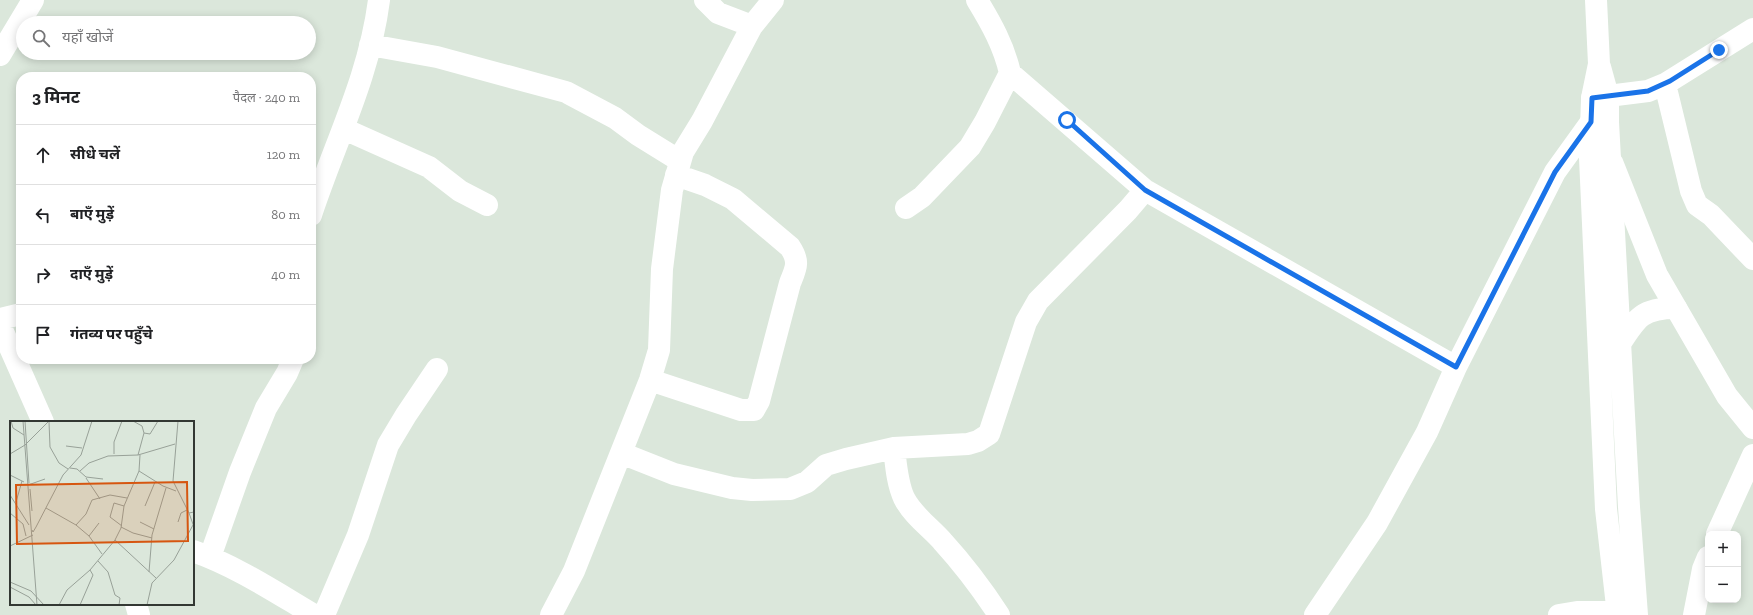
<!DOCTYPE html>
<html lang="hi">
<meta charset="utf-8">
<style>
:root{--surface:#fff;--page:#f2f2f2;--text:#202124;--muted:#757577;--line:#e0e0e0}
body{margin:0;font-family:"Zilla Slab","Noto Sans Devanagari",serif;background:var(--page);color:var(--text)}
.controls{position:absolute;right:12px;bottom:12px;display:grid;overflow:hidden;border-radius:8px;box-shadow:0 2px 10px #0003}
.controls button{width:36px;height:36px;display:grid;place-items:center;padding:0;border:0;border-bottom:1px solid var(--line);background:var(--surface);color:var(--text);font:20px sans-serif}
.stop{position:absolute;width:12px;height:12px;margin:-9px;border:3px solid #1a73e8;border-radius:50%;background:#fff}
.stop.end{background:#1a73e8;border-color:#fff;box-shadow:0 1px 4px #0008}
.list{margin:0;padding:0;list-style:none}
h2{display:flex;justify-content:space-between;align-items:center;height:52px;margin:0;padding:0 16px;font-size:17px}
h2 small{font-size:13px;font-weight:400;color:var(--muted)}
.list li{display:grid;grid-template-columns:26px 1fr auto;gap:12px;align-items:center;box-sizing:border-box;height:60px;padding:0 16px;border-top:1px solid var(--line)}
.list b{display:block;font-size:15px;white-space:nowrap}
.list em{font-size:13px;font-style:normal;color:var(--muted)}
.icon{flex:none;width:22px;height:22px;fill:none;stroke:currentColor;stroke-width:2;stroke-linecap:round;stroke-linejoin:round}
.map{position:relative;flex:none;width:1753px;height:615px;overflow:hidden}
.search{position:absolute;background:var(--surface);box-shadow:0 2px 10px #0003;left:16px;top:16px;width:300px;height:44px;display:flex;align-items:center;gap:10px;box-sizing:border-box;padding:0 14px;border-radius:22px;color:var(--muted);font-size:15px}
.panel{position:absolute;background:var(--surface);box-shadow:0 2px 10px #0003;left:16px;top:72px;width:300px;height:292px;border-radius:16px}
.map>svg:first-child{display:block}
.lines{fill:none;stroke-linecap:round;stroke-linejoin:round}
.street{stroke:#fff;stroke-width:22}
.secondary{stroke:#fff;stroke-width:22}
.route{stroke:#1a73e8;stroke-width:5}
.inset-road{fill:none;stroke:#98a198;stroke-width:1}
.view{fill:#d65610;fill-opacity:0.15;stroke:#d65610;stroke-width:2}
.inset-edge{fill:none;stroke:#333833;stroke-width:2}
</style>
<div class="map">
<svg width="1753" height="615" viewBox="0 0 1753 615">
<rect width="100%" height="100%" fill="#dbe7db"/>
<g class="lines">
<path class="street" d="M705,0l13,13 34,13 21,-26
M370,45l67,12 129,35 49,26 23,17 42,26
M0,55l33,-55
M1665,84l26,107 6,14 14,10 42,44
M1592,98l56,-7 17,-7 88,-55
M344,129l85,38 31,24 27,14
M1612,162l45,113 70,121 26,32
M1145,190l311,177
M906,208l16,-11 48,-50 15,-25 25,-49
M311,215c24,-73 58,-137 68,-215
M0,319l21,-5
M0,325l43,97
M650,380l91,30h13l5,-9 31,-118c6,-15 10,-21 0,-36l-57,-48 -28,-14 -29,-10
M894,448c2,16 3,35 10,50 9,18 27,30 39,44 21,23 39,47 56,73
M621,453l53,21 58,14 20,2 38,-1 17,-7 19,-17 20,-6 48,-11 74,-4 10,-3 11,-7 37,-112 12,-21 90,-91 17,-20 -135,-117c-6,-27 -19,-50 -33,-73
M1717,534l36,-79
M193,551c43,15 82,41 121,64
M210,557l30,-85 26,-64 21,-35 6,-14
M136,604l3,11
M324,615l34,-80 30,-90 18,-30 31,-46
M551,615l23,-44 76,-191 9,-30 3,-81 10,-79 11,-38 19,-31 50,-95
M1315,615l62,-92 50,-91 29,-65 99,-195 36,-50 5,9
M1559,615l18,-3h59
M1694,615l9,-46 5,-12"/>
<path class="secondary" d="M1596,0l3,64 -7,34 -2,60 16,351 12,106
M1600,67l8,29v26l21,385 8,108
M1620,344c17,-27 23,-36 56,-36"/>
</g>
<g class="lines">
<path class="route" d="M1067,120l78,70 311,177 99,-195 36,-50 1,-24 56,-7 22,-10 49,-31"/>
</g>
<g transform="translate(10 421)">
<rect width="184" height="184" fill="#dbe7db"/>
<path class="inset-road" d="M1,0l2,7 11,7M13,0l14,184M15,0l4,62M123,0l9,5 2,7 -6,22M168,0l-5,60 16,32M39,1l1,25 9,16 9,6M134,12l6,1 8,-13M56,25l16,2M0,33l15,-9 24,-24M104,33v-12l8,-21M130,34l-1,16 24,15 13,5M60,47l7,1 9,8 17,2M70,50l9,-8 19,-7 30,-1 37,-11M0,54l14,7M76,57l14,21M18,64l17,-6M20,68l2,22M0,74l19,30M6,81l6,-21M135,85l10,-24M36,87l30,17M0,92l13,11 3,12M130,101l14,7M168,101l3,-9 6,-3M112,105l-12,-9 4,-14 10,3M111,106l12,6 19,5M184,106l-5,-14 5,-1M22,109l1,2 3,-5 27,-52 18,-20 11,-34M79,115l10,-13M105,119l6,-12 3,-22 15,-35M0,125l23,-11M92,133l-13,-18 -13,-11 10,-11 6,-14 18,-5 17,3M88,140l10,11 7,23 5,3 -1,7M139,151l3,-37 14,-47M0,161l21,9 13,14M0,166l19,10 7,8M49,184l8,-15 23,-20 25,-30 41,38M70,184l13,-30 -3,-5M137,184l5,-22 22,-23 19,-35"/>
<path class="view" d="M177,61l1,59 -171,3 -1,-59z"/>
<rect width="184" height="184" class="inset-edge"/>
</g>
</svg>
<div class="controls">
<button>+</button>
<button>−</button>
</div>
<div class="stop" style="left:1067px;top:120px"></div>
<div class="stop end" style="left:1719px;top:50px"></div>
<div class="search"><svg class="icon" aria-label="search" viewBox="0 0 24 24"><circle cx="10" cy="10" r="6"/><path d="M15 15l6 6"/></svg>यहाँ खोजें</div>
<section class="panel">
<h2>3 मिनट<small>पैदल · 240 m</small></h2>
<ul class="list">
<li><svg class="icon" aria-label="ahead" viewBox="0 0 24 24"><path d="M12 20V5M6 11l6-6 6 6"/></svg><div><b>सीधे चलें</b></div><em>120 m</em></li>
<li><svg class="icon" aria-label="left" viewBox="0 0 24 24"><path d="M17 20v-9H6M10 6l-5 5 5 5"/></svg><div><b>बाएँ मुड़ें</b></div><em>80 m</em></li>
<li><svg class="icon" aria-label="right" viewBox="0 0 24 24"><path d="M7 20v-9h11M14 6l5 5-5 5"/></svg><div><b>दाएँ मुड़ें</b></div><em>40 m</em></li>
<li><svg class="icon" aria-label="arrive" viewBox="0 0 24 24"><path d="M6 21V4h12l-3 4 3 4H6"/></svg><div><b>गंतव्य पर पहुँचे</b></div></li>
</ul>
</section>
</div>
